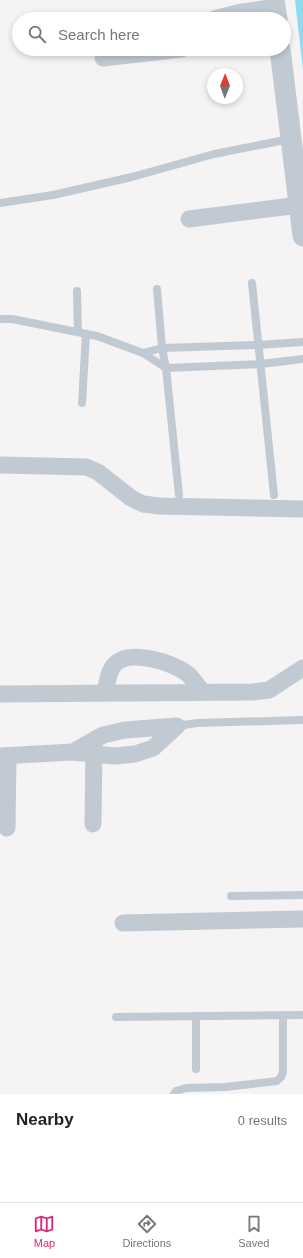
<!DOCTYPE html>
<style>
:root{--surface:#fff;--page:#f6f6f6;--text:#222;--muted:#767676;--line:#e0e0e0;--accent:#db2777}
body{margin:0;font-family:Arial,sans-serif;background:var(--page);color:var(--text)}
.compass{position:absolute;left:207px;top:68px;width:36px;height:36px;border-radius:50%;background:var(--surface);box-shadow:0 2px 6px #0003;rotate:1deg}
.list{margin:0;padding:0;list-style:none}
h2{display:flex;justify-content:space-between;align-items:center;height:52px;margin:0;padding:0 16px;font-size:17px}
h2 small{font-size:13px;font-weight:400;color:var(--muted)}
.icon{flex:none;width:22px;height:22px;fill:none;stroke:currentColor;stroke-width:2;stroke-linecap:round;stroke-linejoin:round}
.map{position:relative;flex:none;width:303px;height:1094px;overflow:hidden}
.search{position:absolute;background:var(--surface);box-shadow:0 2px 6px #0003;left:12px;right:12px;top:12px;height:44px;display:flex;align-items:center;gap:10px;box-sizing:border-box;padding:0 14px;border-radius:22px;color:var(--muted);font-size:15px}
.sheet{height:108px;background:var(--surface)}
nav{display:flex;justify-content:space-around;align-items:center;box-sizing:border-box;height:56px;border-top:1px solid var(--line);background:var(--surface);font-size:11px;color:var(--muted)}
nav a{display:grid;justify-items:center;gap:2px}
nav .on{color:var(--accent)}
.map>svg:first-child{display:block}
.water{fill:#90daee}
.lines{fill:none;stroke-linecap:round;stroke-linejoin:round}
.service{stroke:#c1cad2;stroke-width:8}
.minor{stroke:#c1cad2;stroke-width:17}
.tertiary{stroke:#c1cad2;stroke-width:21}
</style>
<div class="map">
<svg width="303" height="1094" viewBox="0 0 303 1094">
<rect width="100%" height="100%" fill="#f5f3f3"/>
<path class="water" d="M295,0h8v70z"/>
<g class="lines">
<path class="service" d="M0,203l53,-8 79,-18 82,-23 76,-15
M252,283l22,212
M157,289l5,59 4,20 13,127
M77,291l1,41
M0,319h12l85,17 46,17 23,15 95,-4 42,-5
M143,353l19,-5 96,-3 45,-3
M82,403l4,-69
M177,726l20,-3 106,-3
M231,896l72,-1
M116,1017l187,-2
M196,1069v-53
M174,1094l2,-3 10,-3 39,-1 52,-6 4,-4 2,-5v-57"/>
<path class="minor" d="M214,19l23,-6 38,-6
M103,58l79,-9
M189,219l110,-14
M0,465l86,2 12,5 33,26 12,6 16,2 144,3
M105,693c2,-9 3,-22 10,-29 15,-15 59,-2 74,11 5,5 9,12 14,17
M0,694l253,-2 16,-2 34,-22
M73,752l30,-17 22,-5 52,-4
M0,756l73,-4 42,4 20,-2 18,-6 24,-22
M93,824l1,-80
M7,828l1,-72
M123,923l180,-4"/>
<path class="tertiary" d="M274,0l3,19
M280,49l23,187"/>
</g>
</svg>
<svg class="compass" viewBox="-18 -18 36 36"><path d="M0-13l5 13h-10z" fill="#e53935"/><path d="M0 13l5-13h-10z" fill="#767676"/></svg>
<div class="search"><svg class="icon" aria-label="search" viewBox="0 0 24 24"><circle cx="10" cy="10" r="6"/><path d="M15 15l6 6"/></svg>Search here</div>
</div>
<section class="sheet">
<h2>Nearby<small>0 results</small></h2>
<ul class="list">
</ul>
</section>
<nav>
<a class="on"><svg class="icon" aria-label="map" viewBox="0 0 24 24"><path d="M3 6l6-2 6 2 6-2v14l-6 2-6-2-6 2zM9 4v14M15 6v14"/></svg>Map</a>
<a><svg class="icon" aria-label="directions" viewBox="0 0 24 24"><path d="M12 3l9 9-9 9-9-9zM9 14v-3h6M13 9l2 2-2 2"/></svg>Directions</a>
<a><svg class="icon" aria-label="saved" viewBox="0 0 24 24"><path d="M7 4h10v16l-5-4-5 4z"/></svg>Saved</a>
</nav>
